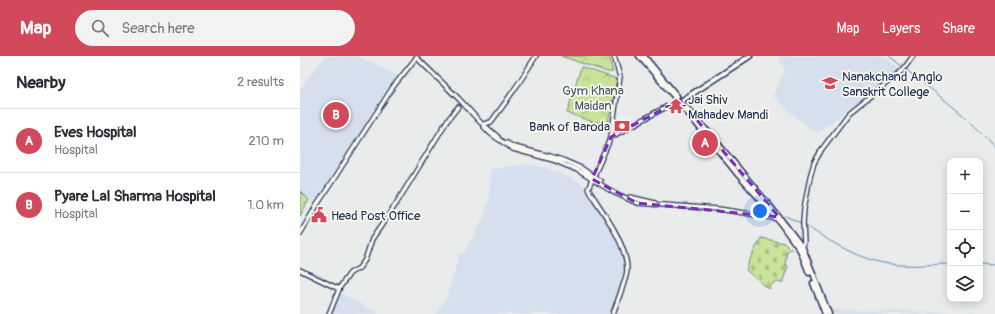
<!DOCTYPE html>
<meta charset="utf-8">
<style>
:root{--surface:#fff;--page:#f2f2f3;--text:#2b2b33;--muted:#7c7c81;--line:#e1e1e2;--accent:#d1495b}
body{margin:0;font-family:Pangolin,sans-serif;background:var(--page);color:var(--text)}
.controls{position:absolute;right:12px;bottom:12px;display:grid;overflow:hidden;border-radius:8px;box-shadow:0 2px 10px #0003}
.controls button{width:36px;height:36px;display:grid;place-items:center;padding:0;border:0;border-bottom:1px solid var(--line);background:var(--surface);color:var(--text);font:20px sans-serif}
.you{position:absolute;left:460px;top:155px;width:14px;height:14px;margin:-10px;border:3px solid #fff;border-radius:50%;background:#1a73e8;box-shadow:0 0 0 6px #1a73e833}
.badge{display:grid;place-items:center;width:26px;height:26px;border-radius:50%;background:var(--accent);color:#fff;font-size:13px;font-weight:700}
.pin{position:absolute;translate:-50% -50%;border:2px solid #fff;box-shadow:0 1px 4px #0006}
.list{margin:0;padding:0;list-style:none}
h2{display:flex;justify-content:space-between;align-items:center;height:52px;margin:0;padding:0 16px;font-size:17px}
h2 small{font-size:13px;font-weight:400;color:var(--muted)}
.list li{display:grid;grid-template-columns:26px 1fr auto;gap:12px;align-items:center;box-sizing:border-box;height:64px;padding:0 16px;border-top:1px solid var(--line)}
.list b{display:block;font-size:15px;white-space:nowrap}
.list p{margin:0;font-size:13px;white-space:nowrap;color:var(--muted)}
.list em{font-size:13px;font-style:normal;color:var(--muted)}
.icon{flex:none;width:22px;height:22px;fill:none;stroke:currentColor;stroke-width:2;stroke-linecap:round;stroke-linejoin:round}
.map{position:relative;flex:none;width:695px;height:258px;overflow:hidden}
header{display:flex;align-items:center;gap:24px;box-sizing:border-box;height:56px;padding:0 20px;background:var(--accent);color:#fff}
header strong{font-size:19px}
nav{display:flex;gap:22px;margin-inline-start:auto;font-size:14px}
.search{width:280px;height:36px;background:var(--page);display:flex;align-items:center;gap:10px;box-sizing:border-box;padding:0 14px;border-radius:22px;color:var(--muted);font-size:15px}
main{display:flex}
aside{flex:1;background:var(--surface)}
.map>svg:first-child{display:block}
.built{fill:#d6dfed}
.cemetery{fill:url(#cemetery-stones);stroke:#72897c}
.park{fill:url(#park-crowns);stroke:#72897c}
.lines{fill:none;stroke-linecap:round;stroke-linejoin:round}
.stream{stroke:#5b87af;stroke-width:1}
.secondary-casing{stroke:#1b2f5e;stroke-width:6}
.primary-casing{stroke:#1b2f5e;stroke-width:7}
.secondary{stroke:#fbf7ec;stroke-width:3.5}
.primary{stroke:#fbf7ec;stroke-width:4}
.marked{fill:none;stroke:#7b2cbf;stroke-width:3;stroke-dasharray:8 5;stroke-linejoin:round}
.labels{text-anchor:middle;stroke-width:3.5;stroke-linejoin:round;paint-order:stroke}
.poi-label{font-size:13px;fill:#1b2f5e;stroke:#fbf7ec;text-anchor:start}
.park-label{font-size:13px;fill:#465c6d;stroke:#fbf7ec}
</style>
<header>
<strong>Map</strong>
<div class="search"><svg class="icon" aria-label="search" viewBox="0 0 24 24"><circle cx="10" cy="10" r="6"/><path d="M15 15l6 6"/></svg>Search here</div>
<nav><a>Map</a><a>Layers</a><a>Share</a></nav>
</header>
<main>
<aside>
<h2>Nearby<small>2 results</small></h2>
<ul class="list">
<li><span class="badge">A</span><div><b>Eves Hospital</b><p>Hospital</p></div><em>210 m</em></li>
<li><span class="badge">B</span><div><b>Pyare Lal Sharma Hospital</b><p>Hospital</p></div><em>1.0 km</em></li>
</ul>
</aside>
<div class="map">
<svg width="695" height="258" viewBox="0 0 695 258">
<defs>
<pattern id="cemetery-stones" width="16" height="16" patternUnits="userSpaceOnUse"><rect width="16" height="16" fill="#c9e39a"/><path d="M2 7V4a2 2 0 0 1 4 0v3zM10 15v-3a2 2 0 0 1 4 0v3z" fill="#acc387"/></pattern>
<pattern id="park-crowns" width="20" height="18" patternUnits="userSpaceOnUse"><rect width="20" height="18" fill="#c9e39a"/><path d="M2 6a3 3 0 1 1 6 0M12 15a3 3 0 1 1 6 0" fill="none" stroke="#acc387"/></pattern>
</defs>
<rect width="100%" height="100%" fill="#eaecec"/>
<filter id="ink" filterUnits="userSpaceOnUse"><feTurbulence type="fractalNoise" baseFrequency=".025" numOctaves="2"/><feDisplacementMap in="SourceGraphic" scale="8" xChannelSelector="R" yChannelSelector="G"/><feConvolveMatrix kernelMatrix="1 2 1 2 8 2 1 2 1" color-interpolation-filters="sRGB"/></filter>
<g filter="url(#ink)">
<path class="built" d="M25,0h33l39,19 -84,129 -13,-13v-102z
M478,0h106l16,13 -83,64 -25,-19 -19,-18 12,-26z
M228,108l19,4 34,15 23,30 13,23 10,34 -14,44h-177l11,-17 12,-42 5,-3 19,-33 6,-20 1,-30z
M39,236l40,22h-49z
M531,254l164,3v1h-163z"/>
<path class="cemetery" d="M461,182l24,5 6,6 -4,2 -2,14 3,1 -6,17 -5,-1 -4,1 -4,6 -23,-19 3,-9z"/>
<path class="park" d="M261,0h48l4,16h-6z
M281,11l36,12 -9,44 -15,-1 -26,-9z
M0,135l9,9 -9,16z"/>
<g class="lines">
<path class="stream" d="M589,0l14,11
M605,13c31,24 64,48 90,78
M485,160l16,7
M504,169c26,16 56,36 87,39 19,3 40,0 59,0
M680,208l15,1"/>
<defs>
<path id="secondary" d="M116,1l43,42 22,24
M184,68l7,-2c16,-21 31,-43 45,-66
M184,69l14,12
M183,70l8,8 22,15 40,11 24,10 36,22 24,11 81,6 27,4 33,6
M311,81l66,-36
M207,87l7,4 36,9 15,5 16,7 19,13
M330,141l25,6
M0,178l17,-29 76,-118 23,-29
M502,192l2,-5 -1,-20 1,-14 6,-32 4,-14 8,-14 27,-36 54,-43 10,-14
M0,214l39,19
M29,258l11,-27 10,-14 9,-5 6,-8 7,-21 24,-35 51,-83 11,-14
M313,258c3,-10 14,-36 14,-44 0,-27 -25,-59 -39,-81l23,-52 9,-60 -6,-21"/>
<path id="primary" d="M339,0l38,44
M344,0l33,40
M381,45l29,33 69,83 24,31 26,66
M381,45l69,-45
M382,50l57,70 36,40 25,34 9,23
M461,157l7,-5
M513,227l12,31"/>
</defs>
<use href="#secondary" class="secondary-casing"/>
<use href="#primary" class="primary-casing"/>
<use href="#secondary" class="secondary"/>
<use href="#primary" class="primary"/>
</g>
</g>
<path class="marked" d="M380,44l99,117 -142,-14 -45,-24 19,-42z"/>
<defs>
<symbol id="university-bare" viewBox="-9 -9 18 18"><path d="M0-5L7-2L0 1L-7-2ZM-4 1L0 2.5L4 1V4Q0 6-4 4Z" fill="#d1495b" stroke="#fbf7ec" stroke-width="2.5" paint-order="stroke"/></symbol>
<symbol id="temple-bare" viewBox="-9 -9 18 18"><path d="M0-6L5-2H3V0L6.5 2.5H4V6H1.5V3h-3V6H-4V2.5H-6.5L-3 0V-2H-5Z" fill="#d1495b" stroke="#fbf7ec" stroke-width="2.5" paint-order="stroke"/></symbol>
<symbol id="bank-bare" viewBox="-9 -9 18 18"><path d="M-6-4H6V4H-6ZM0-2.3a2.3 2.3 0 1 0 0 4.6a2.3 2.3 0 1 0 0-4.6Z" fill="#d1495b" stroke="#fbf7ec" stroke-width="2.5" paint-order="stroke"/></symbol>
<symbol id="civic-bare" viewBox="-9 -9 18 18"><path d="M-.6-6.5H3V-4.5H.6V-3L4-1V1h2V6H-6V1h2V-1L-.6-3ZM-1.2 2.5V6h2.4V2.5Z" fill="#d1495b" stroke="#fbf7ec" stroke-width="2.5" paint-order="stroke"/></symbol>
</defs>
<g fill-rule="evenodd">
<use href="#university-bare" x="519" y="16" width="22" height="22"/>
<use href="#temple-bare" x="365" y="39" width="22" height="22"/>
<use href="#bank-bare" x="311" y="59" width="22" height="22"/>
<use href="#civic-bare" x="8" y="148" width="22" height="22"/>
</g>
<g class="labels">
<g class="poi-label">
<text x="542" y="25">Nanakchand Anglo<tspan x="542" dy="15">Sanskrit College</tspan></text>
<text x="388" y="48">Jai Shiv<tspan x="388" dy="15">Mahadev Mandi</tspan></text>
<text x="310" y="75" text-anchor="end">Bank of Baroda</text>
<text x="31" y="164">Head Post Office</text>
</g>
<g class="park-label">
<text x="293" y="39">Gym Khana<tspan x="293" dy="15">Maidan</tspan></text>
</g>
</g>
</svg>
<div class="controls">
<button>+</button>
<button>−</button>
<button><svg class="icon" aria-label="locate" viewBox="0 0 24 24"><circle cx="12" cy="12" r="6"/><path d="M12 2v4M12 18v4M2 12h4M18 12h4"/></svg></button>
<button><svg class="icon" aria-label="layers" viewBox="0 0 24 24"><path d="M12 4l9 5-9 5-9-5zM3 14l9 5 9-5"/></svg></button>
</div>
<div class="you"></div>
<div class="pin badge" style="left:405px;top:87px">A</div>
<div class="pin badge" style="left:36px;top:59px">B</div>
</div>
</main>
